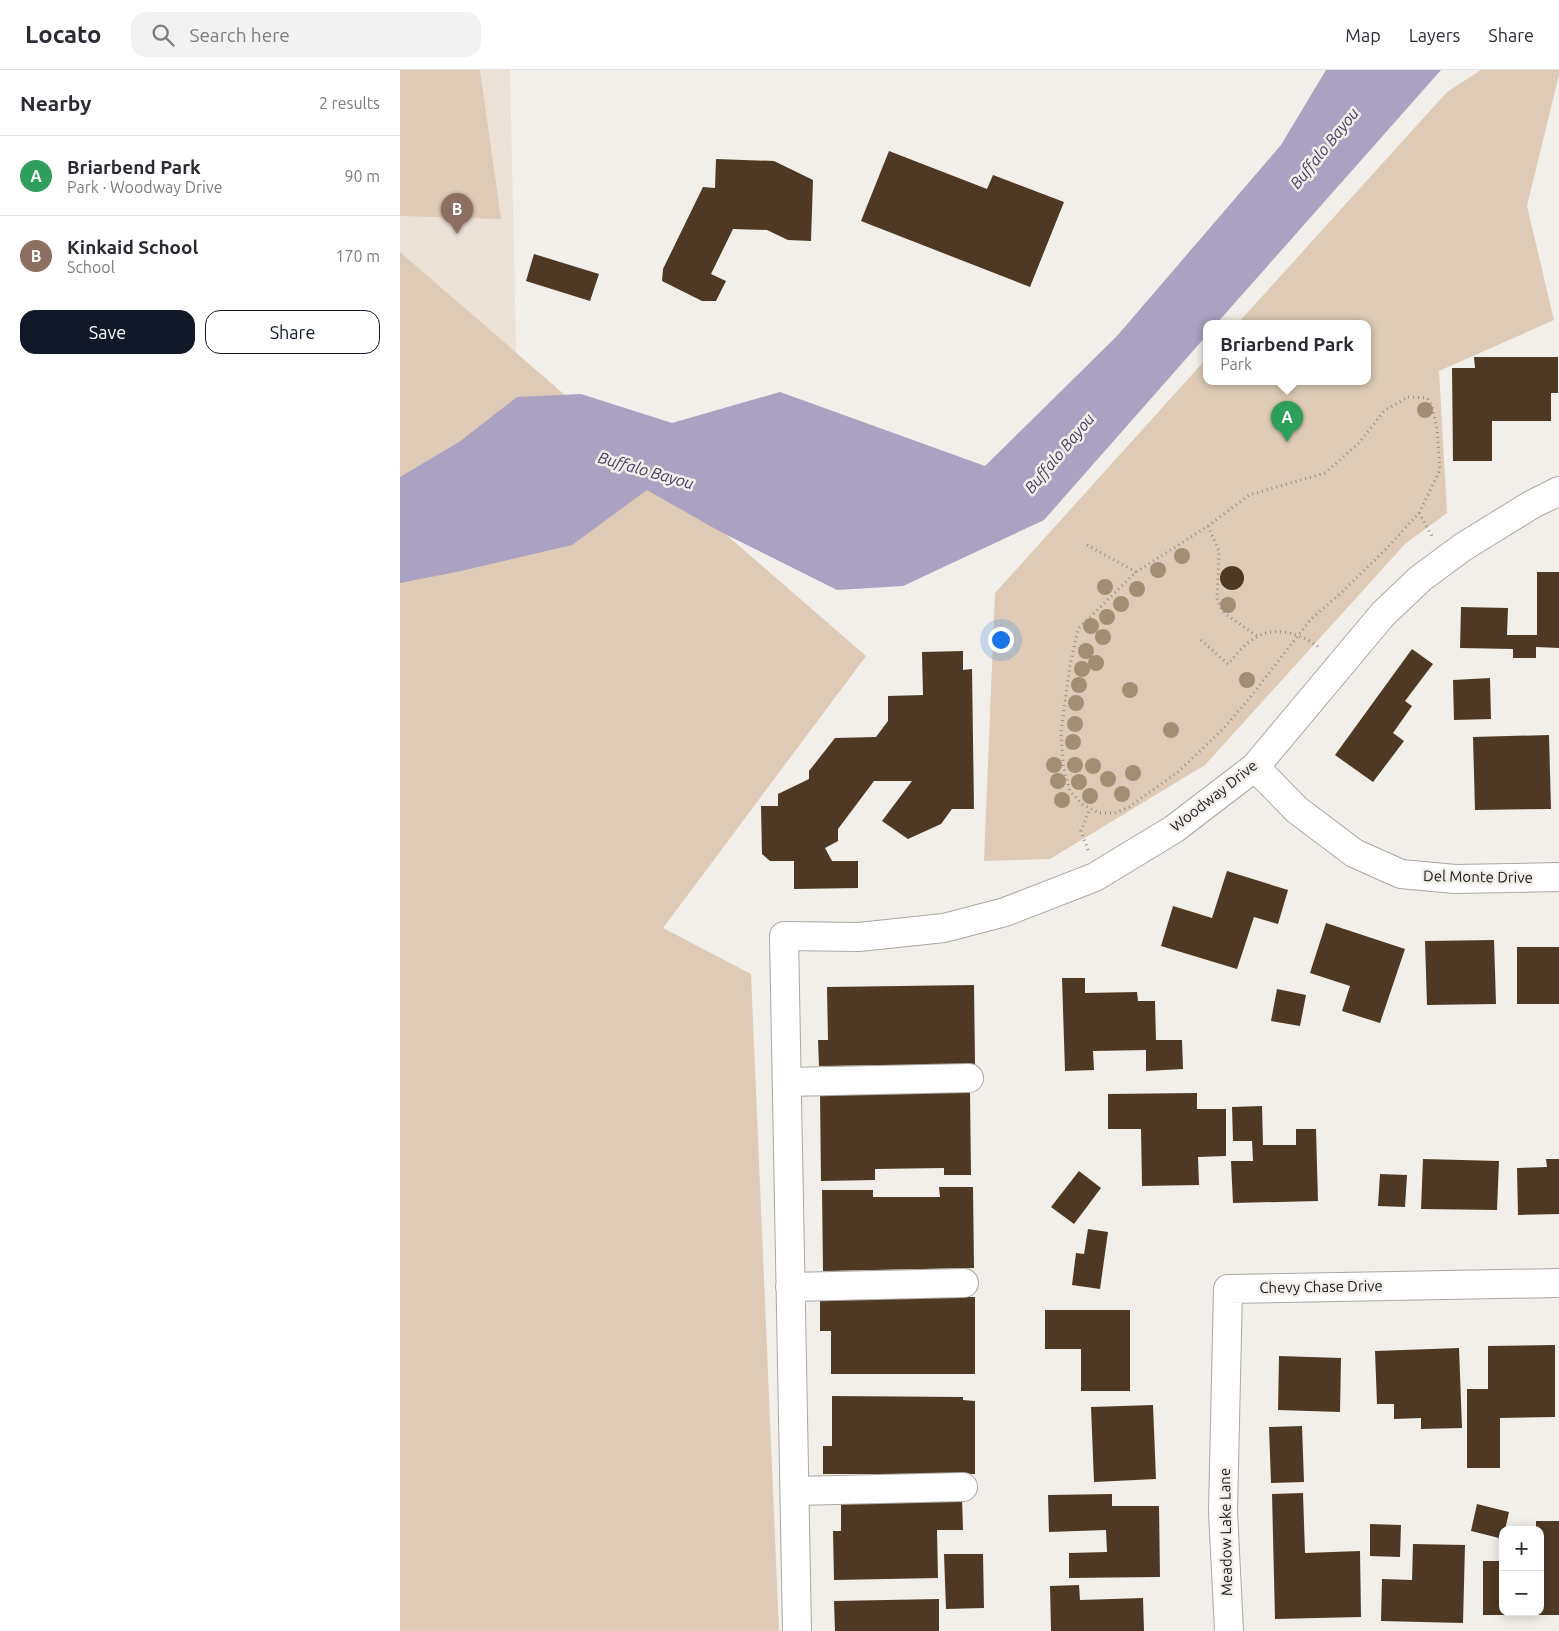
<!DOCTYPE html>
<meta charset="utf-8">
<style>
:root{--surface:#fff;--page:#f2f2f3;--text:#2b2b33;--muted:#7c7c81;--line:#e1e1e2;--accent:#111827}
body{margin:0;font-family:Ubuntu,sans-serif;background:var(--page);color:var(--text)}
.controls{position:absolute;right:15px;bottom:15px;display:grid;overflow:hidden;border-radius:10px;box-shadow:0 2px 12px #0003}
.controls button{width:45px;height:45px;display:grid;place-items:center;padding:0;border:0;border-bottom:1px solid var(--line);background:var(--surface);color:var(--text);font:25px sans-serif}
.you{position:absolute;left:600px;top:569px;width:18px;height:18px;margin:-12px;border:4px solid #fff;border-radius:50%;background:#1a73e8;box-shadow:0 0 0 8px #1a73e833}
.badge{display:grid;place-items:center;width:32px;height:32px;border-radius:50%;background:var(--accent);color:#fff;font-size:16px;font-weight:700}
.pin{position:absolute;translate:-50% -41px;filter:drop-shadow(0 1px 2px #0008)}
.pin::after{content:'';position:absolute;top:26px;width:18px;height:15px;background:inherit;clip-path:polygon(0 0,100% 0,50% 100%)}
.popup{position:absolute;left:803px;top:250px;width:168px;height:65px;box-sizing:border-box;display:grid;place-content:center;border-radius:10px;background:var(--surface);filter:drop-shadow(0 1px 4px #0005);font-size:16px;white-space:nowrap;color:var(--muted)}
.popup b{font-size:19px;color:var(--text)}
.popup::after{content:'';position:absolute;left:50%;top:100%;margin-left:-10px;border:10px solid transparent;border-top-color:var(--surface)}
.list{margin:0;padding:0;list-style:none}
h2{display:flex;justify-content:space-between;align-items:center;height:65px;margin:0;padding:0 20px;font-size:21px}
h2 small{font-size:16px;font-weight:400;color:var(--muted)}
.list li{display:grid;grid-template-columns:32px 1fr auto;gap:15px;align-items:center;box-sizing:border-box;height:80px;padding:0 20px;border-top:1px solid var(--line)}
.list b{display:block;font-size:19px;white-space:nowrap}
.list p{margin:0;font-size:16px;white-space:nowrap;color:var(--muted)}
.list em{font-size:16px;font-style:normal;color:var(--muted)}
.actions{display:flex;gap:10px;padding:15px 20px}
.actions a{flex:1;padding:11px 0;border:1px solid var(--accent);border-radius:15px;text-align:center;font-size:18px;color:var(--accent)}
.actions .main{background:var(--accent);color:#fff}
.icon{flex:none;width:28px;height:28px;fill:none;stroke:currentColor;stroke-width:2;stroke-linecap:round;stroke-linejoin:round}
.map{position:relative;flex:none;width:1159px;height:1561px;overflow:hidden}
header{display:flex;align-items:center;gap:30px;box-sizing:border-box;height:70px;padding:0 25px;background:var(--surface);border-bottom:1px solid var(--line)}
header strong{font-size:24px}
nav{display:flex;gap:28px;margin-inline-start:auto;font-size:18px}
.search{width:350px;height:45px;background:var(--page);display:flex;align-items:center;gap:12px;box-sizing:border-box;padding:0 18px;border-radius:15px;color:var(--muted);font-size:19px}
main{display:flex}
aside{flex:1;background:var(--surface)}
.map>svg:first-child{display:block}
.built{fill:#ebe1d6}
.green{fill:#ddcbb7}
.water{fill:#aba1c0}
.building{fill:#4e3a24}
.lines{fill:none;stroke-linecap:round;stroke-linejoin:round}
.minor-casing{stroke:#aba7a2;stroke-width:30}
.path{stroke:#918e8b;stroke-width:3;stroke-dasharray:1 4;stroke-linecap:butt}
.minor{stroke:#fff;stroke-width:28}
.tree{fill:#a28e73}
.labels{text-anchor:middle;stroke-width:5;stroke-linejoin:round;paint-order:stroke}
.street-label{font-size:15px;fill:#1c1a19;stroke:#f2eee9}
.water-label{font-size:16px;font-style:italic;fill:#483863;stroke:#f2eee9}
</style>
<header>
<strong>Locato</strong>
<div class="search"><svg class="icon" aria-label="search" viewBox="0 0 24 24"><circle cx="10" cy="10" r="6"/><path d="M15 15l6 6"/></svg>Search here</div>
<nav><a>Map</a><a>Layers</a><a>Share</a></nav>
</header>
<main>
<aside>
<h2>Nearby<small>2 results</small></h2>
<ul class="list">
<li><span class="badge" style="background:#2e9e5b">A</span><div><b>Briarbend Park</b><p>Park · Woodway Drive</p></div><em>90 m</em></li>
<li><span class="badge" style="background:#8d6e63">B</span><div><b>Kinkaid School</b><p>School</p></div><em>170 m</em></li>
</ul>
<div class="actions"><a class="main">Save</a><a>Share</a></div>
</aside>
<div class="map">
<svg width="1159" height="1561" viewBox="0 0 1159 1561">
<rect width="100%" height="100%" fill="#f2eee9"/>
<path class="built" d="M0,0h110l7,327 -117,80z"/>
<path class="green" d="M0,0h80l21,149 -101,-3z
M1081,0h78v5l-32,131 27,114 -115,51 8,142 -42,31 -200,221 -155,94 -66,2 11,-268 212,-235v23h160v-58h-129l209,-231z
M0,182l466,404 -203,272 88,46 28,657h-379z"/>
<path class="water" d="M926,0h115l-224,253h-10v12l-163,185 -141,66 -66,4 -118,-59 -72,-41 -75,55 -111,26 -61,12v-106l59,-35 58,-45 64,-3 91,29 108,-31 205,74 132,-130 164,-191z"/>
<path class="building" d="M489,81l98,38 6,-14 71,27 -34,85 -169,-66z
M316,89l58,2 39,19 -2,61 -23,-1 -21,-10 -34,-1 -22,45 15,7 -10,20h-14l-40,-20 1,-12 40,-82 12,1z
M134,184l65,20 -9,27 -64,-20z
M1074,287h84v36h-7v28h-59v40h-39l-1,-93h23z
M820 508a12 12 0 1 1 24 0a12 12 0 1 1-24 0Z
M1137,502h22v76l-23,-1v11h-23v-9l-53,-1 1,-41 47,1 -1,27h30z
M1012,579l21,15 -28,37 7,5 -19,27 11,8 -31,41 -38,-27z
M563,581v19l9,-1 2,140h-22l-11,15 -33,15 -26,-18 30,-40h-38l-36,48v12l-13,7 7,13h26v27l-64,1v-28h-24l-8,-7 -1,-48h17v-12l31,-15v-8l26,-33 41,-1 12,-16v-25l35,-1 -1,-43z
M1090,608l1,41 -37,1 -1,-40z
M1149,665l2,74 -76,1 -2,-73z
M827,801l61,19 -10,34 -24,-7 -17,52 -76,-23 12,-40 39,12z
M926,853l79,26 -25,74 -38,-12 8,-25 -40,-13z
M1094,870l2,64 -69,1 -2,-64z
M1117,877h42v57h-42z
M662,908h23v15l52,-1 1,9h17l1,39h26l1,29 -37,2v-21l-53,1 1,19 -29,1z
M574,915l1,79 -156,2 -1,-26h10l-1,-53z
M877,919l29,6 -6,31 -29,-5z
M570,1022l1,83h-27v-7l-69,1v11l-54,1 -1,-88z
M797,1023v16h29v47l-28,1 1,28 -57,1 -1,-57h-33v-35z
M862,1036l1,39h33v-16h20l2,72 -85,2 -2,-42h22l-1,-20h-19l-1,-34z
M1023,1089l76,2 -2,49 -76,-1z
M1146,1089h13v55l-41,1 -1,-47 30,-1z
M679,1101l22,17 -27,36 -23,-17z
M980,1104l27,1 -2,32 -27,-1z
M539,1117h34l1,81 -151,3 -1,-81h51v7h67z
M688,1159l20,3 -8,57 -28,-4 4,-32 8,1z
M420,1227h155v77h-144v-43h-11z
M645,1240h85v81h-49v-42h-36z
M1155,1275v72l-55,1v50h-33v-79h21v-43z
M1059,1278l3,80 -41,1v-11l-27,1v-15h-17l-2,-53z
M879,1286l62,2 -1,54 -62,-2z
M432,1326l131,1v3l12,1v73h-152v-28h9z
M753,1335l3,74 -62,3 -3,-75z
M902,1356l2,56 -33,1 -2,-56z
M903,1423l2,60 55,-2 1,66 -86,2 -3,-125z
M712,1424v12h47l1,71 -91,1v-25l38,-1 -1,-22 -57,2 -1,-37z
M562,1428l1,32h-26l1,48 -104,2 -1,-49h8v-30z
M1077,1434l32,8 -4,18h-2v9l-32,-8z
M1136,1451h23v94h-76v-54h20v51h37v-82h-4z
M970,1454l31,1 -1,32 -30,-1z
M1013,1474l52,1 -2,78 -82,-2 1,-42 30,1z
M544,1484h39l1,54 -38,1z
M679,1515l1,15 63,-2 1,33h-93l-1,-45z
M539,1529v32h-104l-1,-30z"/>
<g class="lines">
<defs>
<path id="minor" d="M855,697l42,43 57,43 47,21 54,5 104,-2
M387,1012l182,-4
M390,1217l174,-4
M395,1421l168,-4
M397,1561l-13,-695 75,1 85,-9 61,-16 90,-35 79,-48 81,-62 128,-153 38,-36 42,-31 68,-42 28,-14
M829,1561l-6,-119 5,-223 331,-6"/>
</defs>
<use href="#minor" class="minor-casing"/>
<path class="path" d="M1008,327l19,1 5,8 5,23 3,41 -21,43 -32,35 -45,44 -31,27 -63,81 -25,29 -45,43 -49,35 -14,6h-16l-17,-9 -12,-13 -7,-26 -2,-33 9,-67 8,-36 58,-57 72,-46 41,-31 76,-22 34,-30 25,-32z
M1019,443l13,23
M808,456l11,25 -2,49 7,13 33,23
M687,475l49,27
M801,570l27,24c8,-9 17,-21 29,-27 20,-12 46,-2 63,11
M688,780l-7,-19 9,-23"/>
<use href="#minor" class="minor"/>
</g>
<g class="tree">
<circle cx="1025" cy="340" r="8"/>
<circle cx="782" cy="486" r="8"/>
<circle cx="758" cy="500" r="8"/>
<circle cx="705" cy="517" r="8"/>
<circle cx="737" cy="519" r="8"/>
<circle cx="721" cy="534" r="8"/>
<circle cx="828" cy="535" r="8"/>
<circle cx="707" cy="547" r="8"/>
<circle cx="691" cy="556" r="8"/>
<circle cx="703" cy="567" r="8"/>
<circle cx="686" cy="581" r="8"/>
<circle cx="696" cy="593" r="8"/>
<circle cx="682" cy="599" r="8"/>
<circle cx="847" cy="610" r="8"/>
<circle cx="679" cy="615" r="8"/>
<circle cx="730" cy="620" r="8"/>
<circle cx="676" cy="633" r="8"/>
<circle cx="675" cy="654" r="8"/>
<circle cx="771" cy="660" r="8"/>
<circle cx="673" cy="672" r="8"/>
<circle cx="654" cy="695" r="8"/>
<circle cx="675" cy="695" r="8"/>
<circle cx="693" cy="696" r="8"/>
<circle cx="733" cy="703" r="8"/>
<circle cx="708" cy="709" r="8"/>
<circle cx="658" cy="711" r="8"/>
<circle cx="679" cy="712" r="8"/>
<circle cx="722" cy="724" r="8"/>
<circle cx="690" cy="726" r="8"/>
<circle cx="662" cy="730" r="8"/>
</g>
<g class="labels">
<g class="street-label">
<text transform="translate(814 726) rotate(-38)" y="5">Woodway Drive</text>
<text transform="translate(1078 807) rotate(1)" y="5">Del Monte Drive</text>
<text transform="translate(921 1217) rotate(-1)" y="5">Chevy Chase Drive</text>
<text transform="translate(826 1462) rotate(-91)" y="5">Meadow Lake Lane</text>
</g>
<g class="water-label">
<text transform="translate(924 78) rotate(-51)" y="6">Buffalo Bayou</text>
<text transform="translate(659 383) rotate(-50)" y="6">Buffalo Bayou</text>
<text transform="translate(246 400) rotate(16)" y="6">Buffalo Bayou</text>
</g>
</g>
</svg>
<div class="controls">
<button>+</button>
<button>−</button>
</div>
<div class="you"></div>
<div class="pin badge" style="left:887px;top:372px;background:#2e9e5b">A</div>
<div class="popup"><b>Briarbend Park</b>Park</div>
<div class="pin badge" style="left:57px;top:164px;background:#8d6e63">B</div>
</div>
</main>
